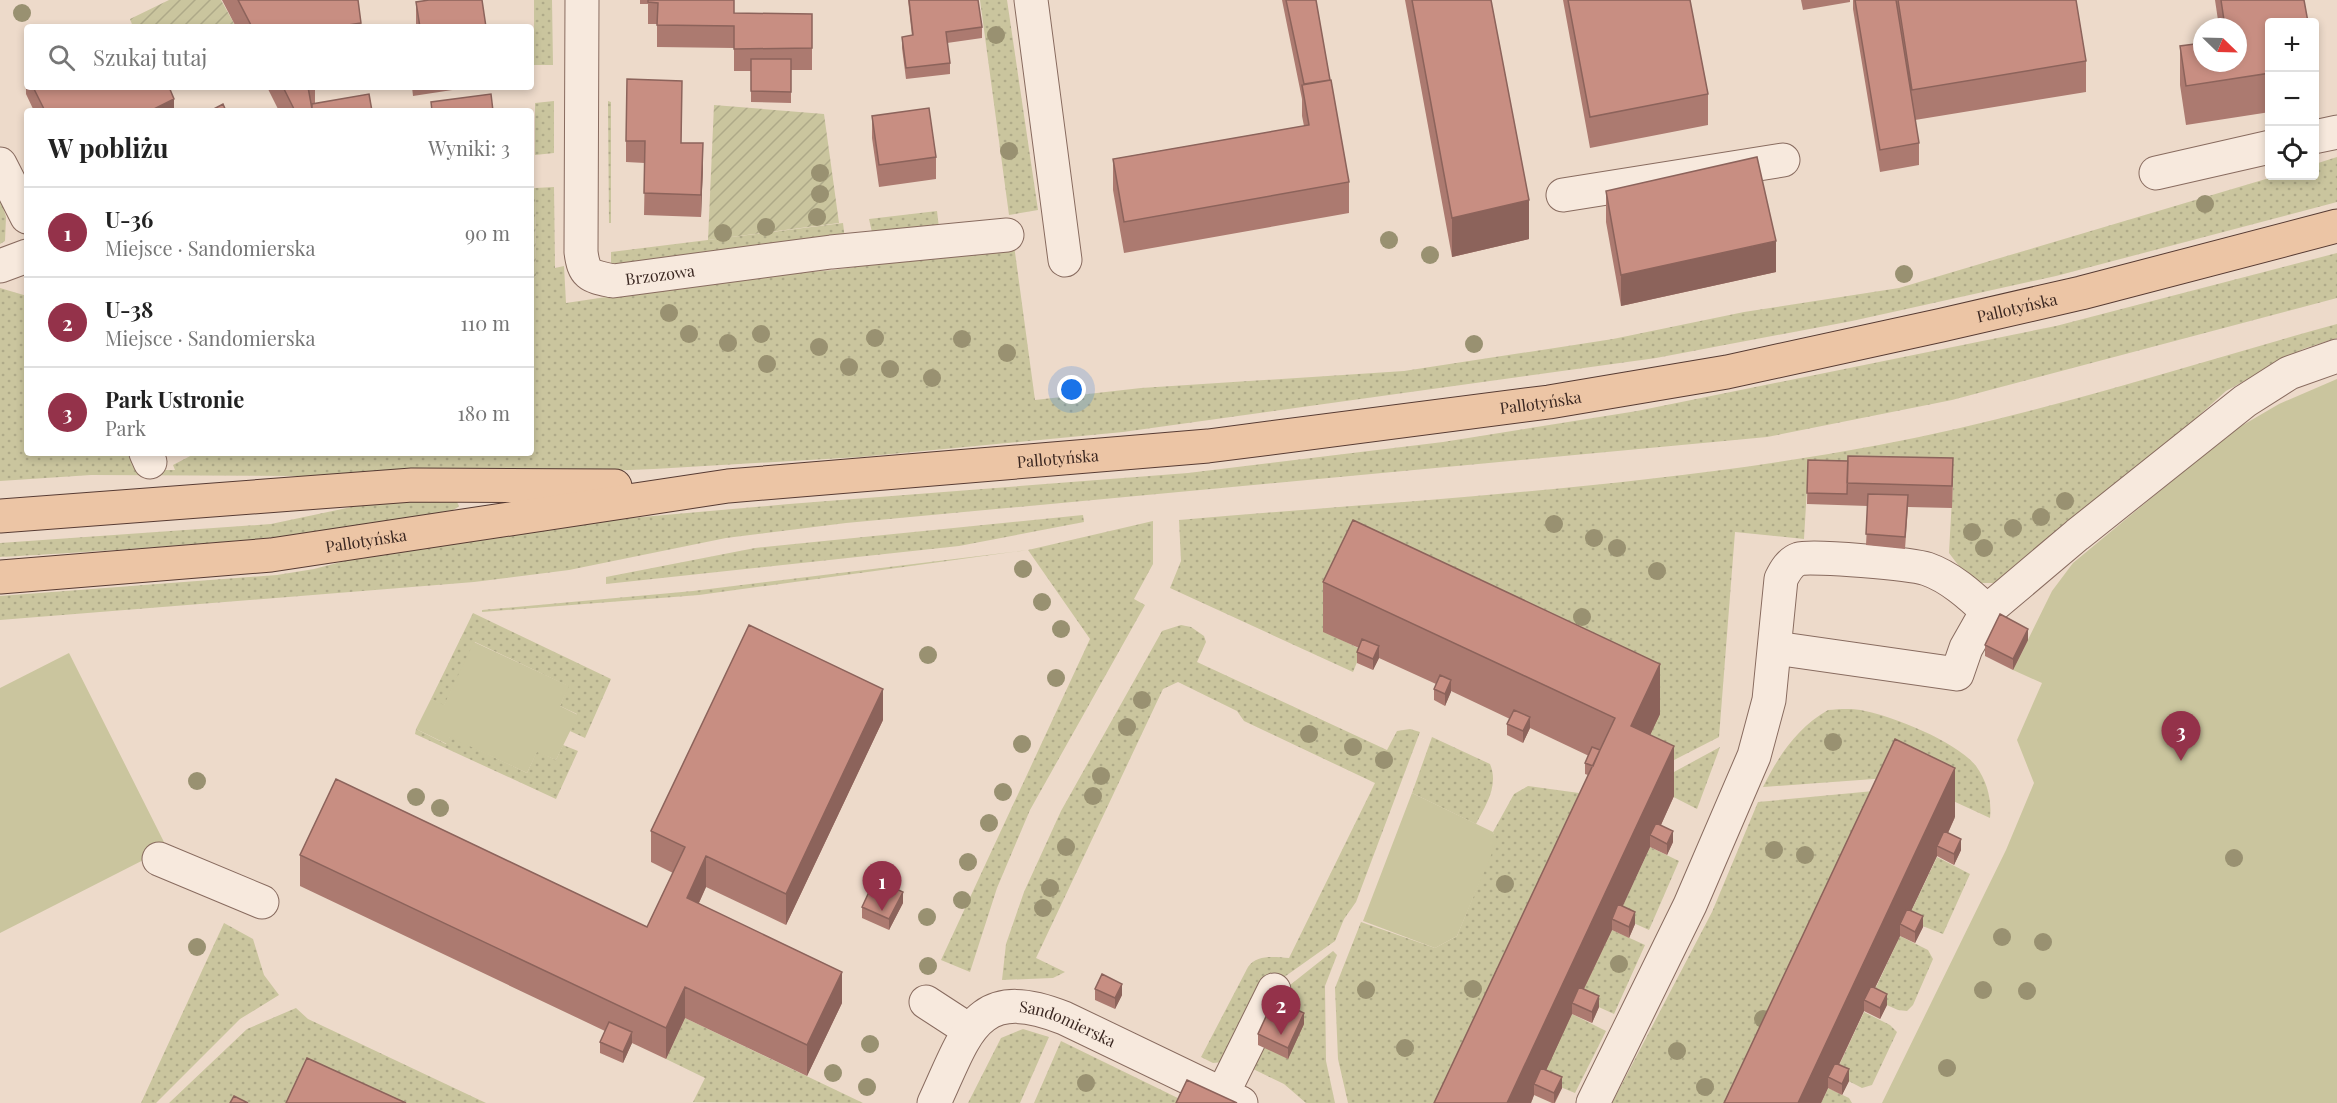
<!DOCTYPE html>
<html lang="pl">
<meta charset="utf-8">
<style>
:root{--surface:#fff;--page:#f2f2f2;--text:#222;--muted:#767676;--line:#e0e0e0;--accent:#94324a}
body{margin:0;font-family:"Playfair Display",serif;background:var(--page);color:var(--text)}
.controls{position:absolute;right:18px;top:18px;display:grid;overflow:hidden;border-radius:6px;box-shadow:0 3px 9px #0003}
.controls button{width:54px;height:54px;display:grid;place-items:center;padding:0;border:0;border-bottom:2px solid var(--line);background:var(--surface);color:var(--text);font:30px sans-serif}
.compass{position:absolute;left:2193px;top:18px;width:54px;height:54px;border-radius:50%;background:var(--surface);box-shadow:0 3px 9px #0003;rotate:113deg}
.you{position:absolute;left:1072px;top:390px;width:21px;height:21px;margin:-15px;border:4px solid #fff;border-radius:50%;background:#1a73e8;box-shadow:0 0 0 9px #1a73e833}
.badge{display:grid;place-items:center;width:39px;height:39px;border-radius:50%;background:var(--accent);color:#fff;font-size:20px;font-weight:700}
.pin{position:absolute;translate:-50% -50px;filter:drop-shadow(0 2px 3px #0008)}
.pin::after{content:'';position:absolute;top:32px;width:21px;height:18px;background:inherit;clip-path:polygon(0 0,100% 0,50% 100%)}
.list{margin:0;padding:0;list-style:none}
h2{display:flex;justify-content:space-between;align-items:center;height:78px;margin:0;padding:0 24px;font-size:26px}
h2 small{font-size:20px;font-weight:400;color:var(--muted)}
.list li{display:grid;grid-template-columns:39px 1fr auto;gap:18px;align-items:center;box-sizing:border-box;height:90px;padding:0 24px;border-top:2px solid var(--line)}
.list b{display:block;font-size:22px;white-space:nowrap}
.list p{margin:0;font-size:20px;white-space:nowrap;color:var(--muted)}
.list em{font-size:20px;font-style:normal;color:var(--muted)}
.icon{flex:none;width:33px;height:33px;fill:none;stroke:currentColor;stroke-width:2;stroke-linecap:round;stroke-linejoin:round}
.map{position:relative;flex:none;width:2337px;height:1103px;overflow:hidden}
.search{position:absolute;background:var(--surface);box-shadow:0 3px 9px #0003;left:24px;top:24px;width:510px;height:66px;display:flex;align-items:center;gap:15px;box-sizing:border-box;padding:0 21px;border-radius:6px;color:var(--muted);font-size:22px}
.panel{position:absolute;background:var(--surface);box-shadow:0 3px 9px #0003;left:24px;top:108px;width:510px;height:348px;border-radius:6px}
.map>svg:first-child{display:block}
.grass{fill:url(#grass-dots)}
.park{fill:#cac59e}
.garden{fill:url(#garden-furrows)}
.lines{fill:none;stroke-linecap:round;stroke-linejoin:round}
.minor-casing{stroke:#886b5f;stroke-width:35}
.major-casing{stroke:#573b33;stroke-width:35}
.minor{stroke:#f7e9dd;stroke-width:33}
.major{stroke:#ecc5a5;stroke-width:33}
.tree{fill:#999171}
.wall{fill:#ac7a70}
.shaded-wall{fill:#8c635b}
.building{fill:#c88e82;stroke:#8c635b;stroke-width:1.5}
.labels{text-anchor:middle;stroke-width:5;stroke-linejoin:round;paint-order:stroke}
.street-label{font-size:16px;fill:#3a2721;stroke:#f4e6d9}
</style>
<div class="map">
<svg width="2337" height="1103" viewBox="0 0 2337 1103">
<defs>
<pattern id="grass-dots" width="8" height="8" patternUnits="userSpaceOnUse" patternTransform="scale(1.5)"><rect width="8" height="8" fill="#cac59e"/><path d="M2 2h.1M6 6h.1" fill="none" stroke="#aea988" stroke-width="1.8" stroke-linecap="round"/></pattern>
<pattern id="garden-furrows" width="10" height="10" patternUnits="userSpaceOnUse" patternTransform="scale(1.5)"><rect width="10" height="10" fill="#cac59e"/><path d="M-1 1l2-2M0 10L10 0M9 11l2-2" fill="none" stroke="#aea988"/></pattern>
</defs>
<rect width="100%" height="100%" fill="#eddaca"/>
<path class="grass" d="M534,0h18l1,65h-19z
M980,0h27l31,210 -29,5z
M554,101v52l-19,2v-52z
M608,101l3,1v121h-2z
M2337,157v45l-281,74 -204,45 -196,37 -533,74 -263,25 -206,12 -98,4 -254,3 -211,-1 -91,6v-193l27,8v157h100l10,17h38l-2,-5 23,-12h335v-174l5,-3 -1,-88 19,-1 1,81 9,-2 2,37 161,-24 106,-9 181,-25 21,155 106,-12 263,-17 209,-32 131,-27 155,-24 377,-112h38l1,-12z
M0,196l6,21 -1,24 -5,3z
M937,211l2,17 -66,9 -4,-18z
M843,223l2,17 -234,33v-21z
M2337,253v45l-385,102 -185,37 -921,86 -120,15 -157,32 -95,12 -474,38v-24l277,-21 37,-6 46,-12 203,-33 226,-20 399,-31 255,-31 194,-31 419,-85z
M2337,324v14l-34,11 -77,42 -73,66 -158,126h-17l-10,-5 -19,-25 4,-73 -145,-9 -4,68 -69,-7 -16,205 -82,42 -6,-3 28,-62 -335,-83 38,19 -9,22 -183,-84 11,-27 -2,-41c233,-20 470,-32 700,-75 155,-29 306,-79 458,-121z
M416,497l41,5 2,4c-22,26 -401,48 -459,51v-14l271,-19 90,-19z
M1083,515l1,7 -125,24 -353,38v-7l149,-29z
M1153,521v43l-19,35 11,6 -115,205 -33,78 -27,84 -29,-12 149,-321 -62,-89 -329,45 -217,17v-2l211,-19 335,-41z
M473,613l138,66 -26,59 -15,-7 7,-17 -17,-8 8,-20 -93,-44 -31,64 -13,-7z
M1181,625l10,2 13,9 2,6 -9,20 190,88 10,-19 13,-2 10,3 -64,170 -12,17 -9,22 -55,39 -57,82 -10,1 -12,-6 47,-90c9,-13 26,-10 41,-9l86,-175 -131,-62 -7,-10 -59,-29 -15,7 -127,269 29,14 -12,6 -51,2 4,-36 18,-52 37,-81 101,-180z
M1828,710c12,-1 26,-2 37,1 30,6 92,31 111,55 11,15 16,34 14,52l-89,-41 -138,10c16,-32 34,-59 65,-77z
M416,729l30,15 4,-8 77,37 10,-22 19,9 7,-15 15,6 -22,48 -141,-65z
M1432,737l58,27c9,21 -4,41 -14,60l-64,-31z
M1720,747l-23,62 -47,-24z
M1528,786l73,10 -143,307h-110l-10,-44 -3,-71 26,-66 74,26 22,-12 39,-95 -3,-9 21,-38z
M1895,789l-148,314h-135l100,-191 46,-110z
M1650,847l29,14 -30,69 -31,-14z
M1937,857l33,17 -27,60 -36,-14z
M224,923l29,16 11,36 15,20 -39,24 -84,84h-15z
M1612,930l33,15 -31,69 -35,-16z
M1900,936l28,14 5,9 -20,46 -6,6 -9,-1 -27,-12z
M1333,951l4,4 -12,31 1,75 9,42h-29l-22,-19 -35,-17 25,-56 16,-26z
M296,1008l12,11 178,84h-317l78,-74z
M1864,1012l26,13 7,7 -25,53 -10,3 -27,-14z
M1572,1014l34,17 -31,62 -34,-14z
M685,1018l178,85 -170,-1 12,-24 -39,-19z
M1023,1029l26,8 -29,66h-52l33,-65z
M1061,1041l127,62h-154z
M1828,1088l21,10 3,5h-31z"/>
<path class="park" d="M2337,379v724h-455l124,-253 28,-67 -17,-43 25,-57 -29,-13 39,-79 21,-28 158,-131 48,-28z
M474,642l95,44 -9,20 18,9 -22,45 -19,-8 -10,21 -77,-36 -3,7 -31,-15 15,-30 13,6z
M69,653l98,195 -167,85v-245z
M1412,793l81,39 4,9 -40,95 -22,12 -72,-27z"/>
<path class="garden" d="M169,0h52l15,27h-103l-3,-8z
M714,105l110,9 15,109 -131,17z
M535,188l1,88 -5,3v-90z"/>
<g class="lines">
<defs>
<g id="minor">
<path id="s1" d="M582,0l-1,252c3,24 9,24 32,29l218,-29 176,-17"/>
<path d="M1031,0l34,260"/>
<path d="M2314,137l23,-5"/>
<path d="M0,164l27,53"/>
<path d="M2156,173l114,-26"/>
<path d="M1563,195l220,-35"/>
<path d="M0,266l27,-10"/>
<path d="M146,453l4,9"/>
<path d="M1775,648l182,26 9,-26 21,-37 90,-76 168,-134 44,-28 48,-17"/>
<path d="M159,859l103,43"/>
<path d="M926,1002l43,28"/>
<path d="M1223,1093l51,-103"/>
<path id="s2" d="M934,1103c32,-68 41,-121 130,-85l177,85"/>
<path d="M1593,1103l97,-198 64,-149 15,-56 12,-121c4,-8 9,-17 18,-20 13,-4 113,5 128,10 23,8 43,26 60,42"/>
</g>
<g id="major">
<path d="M0,516l412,-31 203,1"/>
<path id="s3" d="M0,577l271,-22 457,-69 480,-40 341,-44 178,-30 215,-47 139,-32 256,-67"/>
</g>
</defs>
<use href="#minor" class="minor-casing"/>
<use href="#major" class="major-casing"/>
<use href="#minor" class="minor"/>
<use href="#major" class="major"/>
</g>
<g class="tree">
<circle cx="22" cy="13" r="9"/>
<circle cx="996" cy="35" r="9"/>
<circle cx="1009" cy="151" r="9"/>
<circle cx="820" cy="173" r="9"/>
<circle cx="820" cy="194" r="9"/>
<circle cx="2205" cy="204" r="9"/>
<circle cx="817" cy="217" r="9"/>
<circle cx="766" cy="227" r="9"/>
<circle cx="723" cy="233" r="9"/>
<circle cx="1389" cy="240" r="9"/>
<circle cx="1430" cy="255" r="9"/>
<circle cx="1904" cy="274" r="9"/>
<circle cx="669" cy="313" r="9"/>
<circle cx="689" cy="334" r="9"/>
<circle cx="761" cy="334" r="9"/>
<circle cx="875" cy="338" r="9"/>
<circle cx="962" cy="339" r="9"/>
<circle cx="728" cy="343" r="9"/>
<circle cx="1474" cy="344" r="9"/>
<circle cx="819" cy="347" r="9"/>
<circle cx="1007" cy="353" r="9"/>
<circle cx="767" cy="364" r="9"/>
<circle cx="849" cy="367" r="9"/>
<circle cx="890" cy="369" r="9"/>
<circle cx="932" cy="378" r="9"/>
<circle cx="2065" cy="501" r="9"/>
<circle cx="2041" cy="517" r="9"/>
<circle cx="1554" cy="524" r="9"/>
<circle cx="2013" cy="528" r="9"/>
<circle cx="1972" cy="532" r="9"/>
<circle cx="1594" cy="538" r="9"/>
<circle cx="1617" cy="548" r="9"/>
<circle cx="1984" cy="548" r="9"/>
<circle cx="1023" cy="569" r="9"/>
<circle cx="1657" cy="571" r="9"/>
<circle cx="1042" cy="602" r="9"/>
<circle cx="1582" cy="617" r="9"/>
<circle cx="1061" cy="629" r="9"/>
<circle cx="928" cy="655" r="9"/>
<circle cx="1056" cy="678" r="9"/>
<circle cx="1142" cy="700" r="9"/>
<circle cx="1127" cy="727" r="9"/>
<circle cx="1309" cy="734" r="9"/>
<circle cx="1833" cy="742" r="9"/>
<circle cx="1022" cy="744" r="9"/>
<circle cx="1353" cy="747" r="9"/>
<circle cx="1384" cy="760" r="9"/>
<circle cx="1101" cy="776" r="9"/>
<circle cx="197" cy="781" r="9"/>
<circle cx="1003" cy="792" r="9"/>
<circle cx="1093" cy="796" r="9"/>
<circle cx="416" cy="797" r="9"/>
<circle cx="440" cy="808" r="9"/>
<circle cx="989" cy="823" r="9"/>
<circle cx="1066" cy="847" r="9"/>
<circle cx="1774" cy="850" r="9"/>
<circle cx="1805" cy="855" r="9"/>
<circle cx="2234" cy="858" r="9"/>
<circle cx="968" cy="862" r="9"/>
<circle cx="1505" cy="884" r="9"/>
<circle cx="1050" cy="888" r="9"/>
<circle cx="962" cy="900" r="9"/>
<circle cx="1043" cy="908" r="9"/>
<circle cx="927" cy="917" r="9"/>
<circle cx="2002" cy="937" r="9"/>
<circle cx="2043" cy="942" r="9"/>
<circle cx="197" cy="947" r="9"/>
<circle cx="1619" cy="964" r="9"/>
<circle cx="928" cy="966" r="9"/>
<circle cx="1473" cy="989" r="9"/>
<circle cx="1366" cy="990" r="9"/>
<circle cx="1983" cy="990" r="9"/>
<circle cx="2027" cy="991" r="9"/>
<circle cx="1763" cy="1019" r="9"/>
<circle cx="870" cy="1044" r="9"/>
<circle cx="1405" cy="1048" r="9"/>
<circle cx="1677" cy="1051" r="9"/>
<circle cx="1947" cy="1068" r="9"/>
<circle cx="833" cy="1073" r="9"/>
<circle cx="1086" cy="1083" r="9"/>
<circle cx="867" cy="1087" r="9"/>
<circle cx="1705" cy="1087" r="9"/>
</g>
<path class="wall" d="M222,0h136l3,27h-125z
M640,0h94v13l78,1v56h-21v33l-40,-1v-31h-17v-23l-77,-1v-23h-9v-20h-8z
M908,0h70l4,27v11l-35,5 3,20v11l-44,5 -4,-31v-11l10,-1z
M1282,0h34l14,80 19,102v31l-225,40 -11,-63v-31l191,-33 -2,-10v-17z
M1405,0h86l38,239 -77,18z
M1563,0h127l18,94v31l-118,23z
M1801,0h49v2l-47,8z
M1853,0h223l10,61v31l-171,28 4,23v22l-39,7 -27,-163z
M2215,0h89l-34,22v90l-84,13 -6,-40v-39l22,17 36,-36h-19z
M416,2l70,25h-70z
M27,72v15h142l5,24h-140l-8,-17v-21z
M267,87h48v16l57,8h-93z
M412,87h60l-59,9z
M682,103l-1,40 22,22 -2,52 -57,-2 1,-52 -19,-1v-21z
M872,116l64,41v22l-57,8 -7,-49z
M1606,191l170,81 -155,34 -15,-84z
M1808,460l145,20 -1,28 -44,-1 -3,42 -39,-4 2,-39 -61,-2z
M1323,582l337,132 -10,21 24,61 -13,29 12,17 -6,13 -17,-8 -28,59 13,18 -6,14 -17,-8 -28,59 15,18 -7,16 -20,-9 -26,56 16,18 -7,15h-3l-18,-8 -3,8 57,-328 -3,-1v-11l4,-7 -59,-28 -7,15 -16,-8v-11l3,-5 -59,-28 -6,15 -11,-6v-11l2,-5 -57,-26 -6,12 -16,-7v-11l2,-4 -36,-16z
M2028,640l-15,30 -28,-14v-11z
M883,720l-97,205 -80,-38 -7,16 143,100 -35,73 -122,-58 -19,41 -34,-16 -9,20 -23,-10v-11l5,-11 -305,-145v-31l347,72 26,-54 -22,-11v-31z
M1955,817l-7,16 13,17 -7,15 -17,-9 -26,55 12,16 -8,16 -15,-7 -25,52 12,17 -7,14 -16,-8 -25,54 10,16 -7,14 -14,-7 -7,15h-97z
M903,903l-14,27 -27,-12v-11z
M1095,989l27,6 -7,14 -20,-9z
M1304,1024l-16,35 -30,-14v-11z"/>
<path class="shaded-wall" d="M174,99v12h-24z
M703,143v22l-2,52v-22z
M1529,200v39l-77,18v-39z
M1776,241v31l-155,34v-31z
M2028,629v11l-15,30v-11z
M1379,646v12l-6,12v-11z
M1660,664v50l-29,62v-50z
M1451,680v12l-6,14v-12z
M883,689v31l-97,205v-31z
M1530,717v11l-7,15v-12z
M1674,746v50l-19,42 -5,-3v12l-34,74 -4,-2v11l-36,75 -4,-2v11l-33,72 -5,-2v11l-3,8h-24z
M1955,768v49l-14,31 -4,-2v10l-33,70 -4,-2v12l-32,66 -4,-2v11l-32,68 -4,-2v11l-7,15h-23z
M1673,831v11l-6,13v-11z
M1961,839v11l-7,15v-11z
M706,856v31l-19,42v-31z
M903,892v11l-14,27v-11z
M1635,912v12l-6,14v-11z
M1923,916v11l-8,16v-11z
M842,972v31l-35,73v-31z
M1122,984v11l-7,14v-11z
M685,987v31l-19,41v-31z
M1887,994v11l-7,14v-11z
M1599,996v11l-7,16v-11z
M1304,1013v11l-16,35v-11z
M632,1032v11l-9,20v-11z
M1849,1069v12l-7,14v-11z
M1562,1077v11l-8,15v-10z"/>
<path class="building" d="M238,0h120l3,23 -26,4h-83z
M429,0h53l4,27h-66l-4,-25z
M648,0h86v13l78,1v34l-78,1v-23l-77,-1 1,-22 -10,-1z
M909,0h69l4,27 -36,5 4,31 -44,5 -4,-31 11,-2z
M1286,0h30l14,80 -26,4z
M1412,0h79l38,200 -77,18z
M1568,0h122l18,94 -118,23z
M1855,0h41l23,143 -39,7z
M1898,0h178l10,61 -174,29z
M2221,0h83l4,22h-38v51l-84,13 -6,-40 22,-3v20h36v-36h-13z
M751,59h40v33l-40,-1z
M627,79l55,2 -1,62h22l-2,52 -57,-2 1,-52h-19z
M1331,80l18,102 -225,40 -11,-63 196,-34 -7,-40z
M33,87h136l5,12 -24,12h-98v-1l-7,1z
M283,87h25l4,22 -8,2h-9z
M369,94l3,17h-60v-7z
M491,94l2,17h-61l-1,-9z
M223,104l3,7h-16z
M929,108l7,49 -57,8 -7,-49z
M1757,157l19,84 -155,34 -15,-84z
M1848,456l105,2 -1,28 -105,-3z
M1808,460l40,1 -1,33 -40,-1z
M1868,494l40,1 -3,42 -39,-3z
M1353,520l307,144 -29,62 43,20 -167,357h-73l181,-385 -292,-136z
M2000,614l28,15 -15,30 -28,-14z
M749,625l134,64 -97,205 -80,-38 -19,42 155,74 -35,73 -122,-58 -19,41 -366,-173 36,-76 311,148 38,-80 -34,-16z
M1362,639l17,7 -6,13 -16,-7z
M1440,675l11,5 -6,14 -11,-5z
M1514,710l16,7 -7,14 -16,-7z
M1895,739l60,29 -157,335h-74z
M1592,747l8,3 -7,16 -8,-3z
M1656,823l17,8 -6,13 -17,-9z
M1944,831l17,8 -7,15 -17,-8z
M875,879l28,13 -14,27 -27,-12z
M1618,904l17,8 -6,15 -17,-8z
M1907,909l16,7 -8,16 -15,-8z
M1102,974l20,10 -7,14 -20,-9z
M1871,986l16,8 -7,14 -16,-8z
M1579,987l20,9 -7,16 -20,-9z
M1274,999l30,14 -16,35 -30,-14z
M609,1022l23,10 -9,20 -23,-10z
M307,1058l99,45h-120z
M1835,1063l14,6 -7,15 -14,-7z
M1541,1068l21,9 -8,16 -20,-9z
M1187,1080l50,23h-61z
M234,1096l14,7h-18z"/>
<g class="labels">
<g class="street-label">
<text dy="6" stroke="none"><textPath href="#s1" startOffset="348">Brzozowa</textPath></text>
<text dy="6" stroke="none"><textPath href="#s3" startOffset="2037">Pallotyńska</textPath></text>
<text dy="6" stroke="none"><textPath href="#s3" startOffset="1551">Pallotyńska</textPath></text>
<text dy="6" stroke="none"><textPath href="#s3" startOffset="1065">Pallotyńska</textPath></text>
<text dy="6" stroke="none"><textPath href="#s3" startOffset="368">Pallotyńska</textPath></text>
<text dy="6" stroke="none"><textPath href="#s2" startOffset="190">Sandomierska</textPath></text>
</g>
</g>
</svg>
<div class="controls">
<button>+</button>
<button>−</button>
<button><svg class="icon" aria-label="locate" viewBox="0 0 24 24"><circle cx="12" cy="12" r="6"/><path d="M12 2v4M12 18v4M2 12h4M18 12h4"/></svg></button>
</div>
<svg class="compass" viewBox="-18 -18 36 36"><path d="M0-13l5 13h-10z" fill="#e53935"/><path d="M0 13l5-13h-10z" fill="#767676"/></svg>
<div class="you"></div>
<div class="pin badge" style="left:882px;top:911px">1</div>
<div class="pin badge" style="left:1281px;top:1035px">2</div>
<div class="pin badge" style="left:2181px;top:761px">3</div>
<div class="search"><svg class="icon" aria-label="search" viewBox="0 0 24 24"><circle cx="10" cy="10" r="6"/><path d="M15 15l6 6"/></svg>Szukaj tutaj</div>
<section class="panel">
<h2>W pobliżu<small>Wyniki: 3</small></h2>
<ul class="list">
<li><span class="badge">1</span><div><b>U-36</b><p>Miejsce · Sandomierska</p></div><em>90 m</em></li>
<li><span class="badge">2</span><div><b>U-38</b><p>Miejsce · Sandomierska</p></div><em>110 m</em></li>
<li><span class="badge">3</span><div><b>Park Ustronie</b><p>Park</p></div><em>180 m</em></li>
</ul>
</section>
</div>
